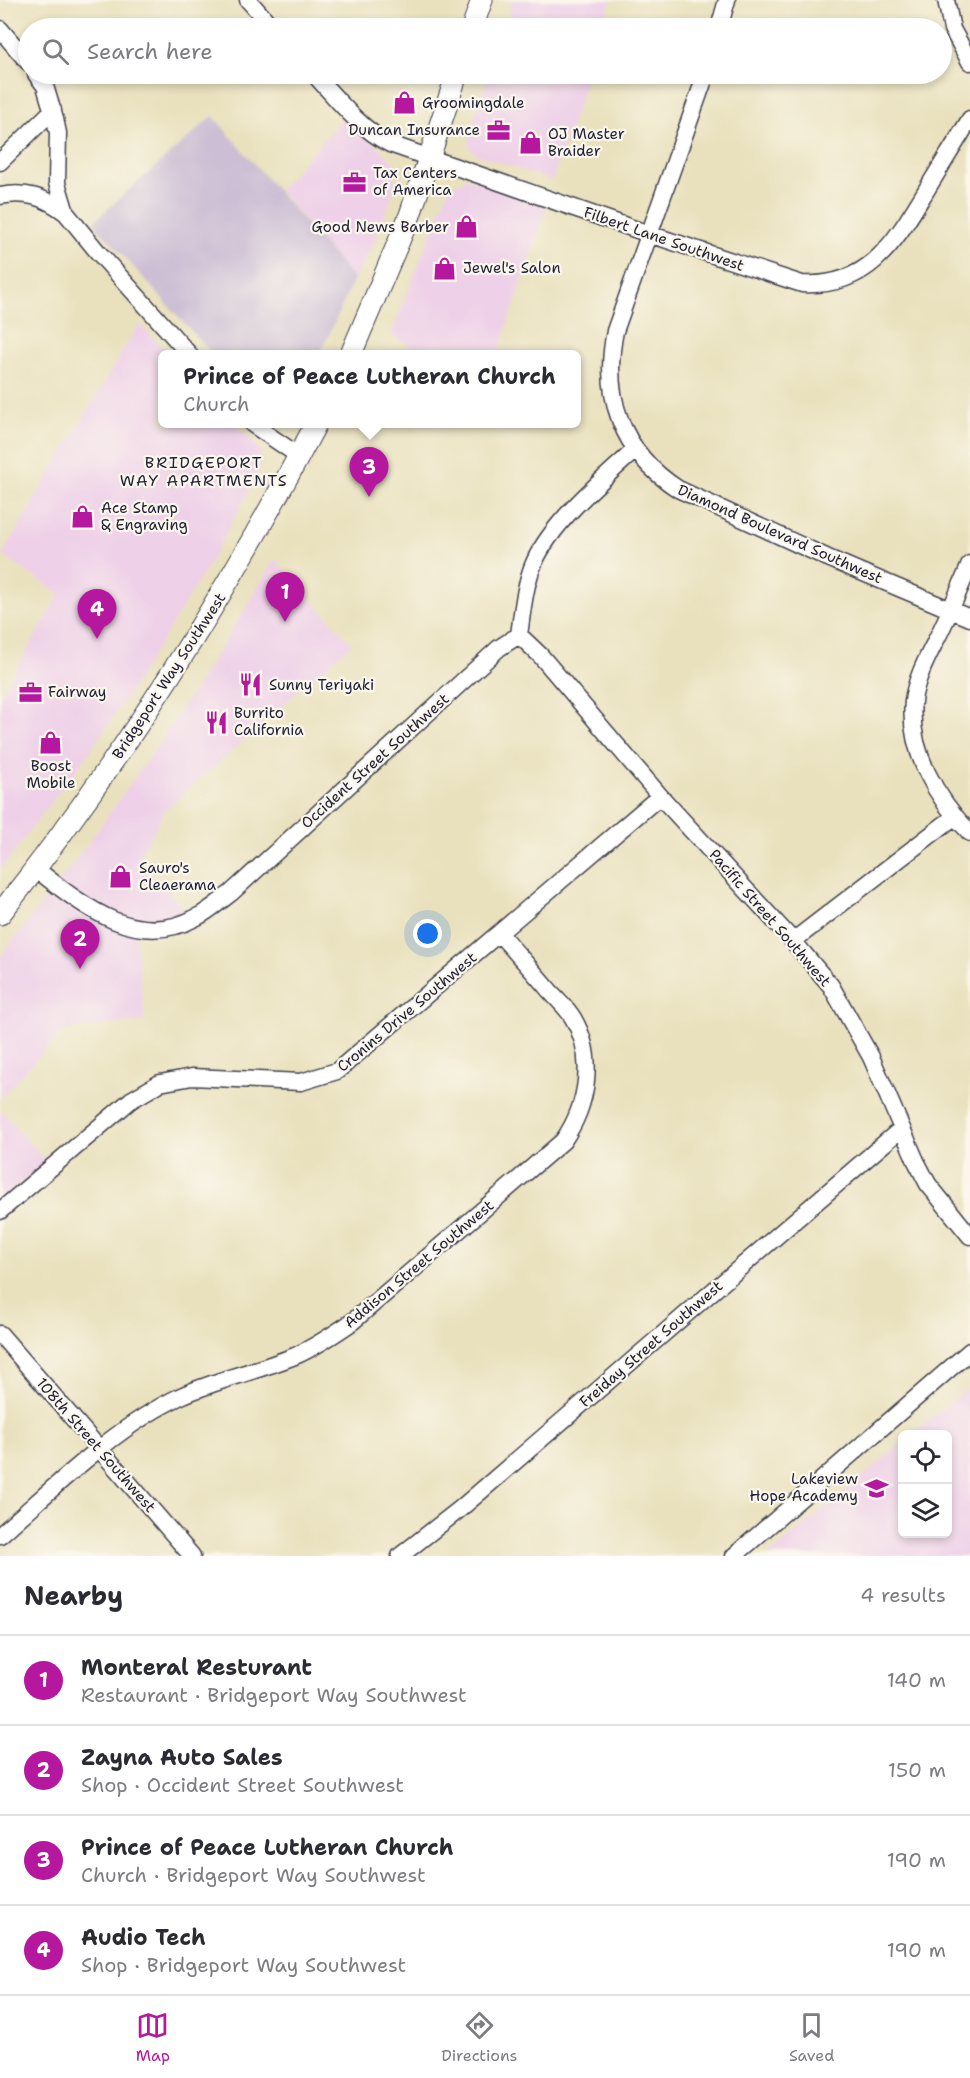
<!DOCTYPE html>
<meta charset="utf-8">
<style>
:root{--surface:#fff;--page:#f2f2f3;--text:#2b2b33;--muted:#7c7c81;--line:#e1e1e2;--accent:#b5179e}
body{margin:0;font-family:"Shantell Sans",sans-serif;background:var(--page);color:var(--text)}
.controls{position:absolute;right:18px;bottom:18px;display:grid;overflow:hidden;border-radius:9px;box-shadow:0 3px 9px #0003}
.controls button{width:54px;height:54px;display:grid;place-items:center;padding:0;border:0;border-bottom:2px solid var(--line);background:var(--surface);color:var(--text);font:30px sans-serif}
.you{position:absolute;left:428px;top:934px;width:21px;height:21px;margin:-15px;border:4px solid #fff;border-radius:50%;background:#1a73e8;box-shadow:0 0 0 9px #1a73e833}
.badge{display:grid;place-items:center;width:39px;height:39px;border-radius:50%;background:var(--accent);color:#fff;font-size:20px;font-weight:700}
.pin{position:absolute;translate:-50% -50px;filter:drop-shadow(0 2px 3px #0008)}
.pin::after{content:'';position:absolute;top:32px;width:21px;height:18px;background:inherit;clip-path:polygon(0 0,100% 0,50% 100%)}
.popup{position:absolute;left:158px;top:350px;width:423px;height:78px;box-sizing:border-box;display:grid;place-content:center;border-radius:9px;background:var(--surface);filter:drop-shadow(0 2px 4px #0005);font-size:20px;white-space:nowrap;color:var(--muted)}
.popup b{font-size:22px;color:var(--text)}
.popup::after{content:'';position:absolute;left:50%;top:100%;margin-left:-12px;border:12px solid transparent;border-top-color:var(--surface)}
.list{margin:0;padding:0;list-style:none}
h2{display:flex;justify-content:space-between;align-items:center;height:78px;margin:0;padding:0 24px;font-size:26px}
h2 small{font-size:20px;font-weight:400;color:var(--muted)}
.list li{display:grid;grid-template-columns:39px 1fr auto;gap:18px;align-items:center;box-sizing:border-box;height:90px;padding:0 24px;border-top:2px solid var(--line)}
.list b{display:block;font-size:22px;white-space:nowrap}
.list p{margin:0;font-size:20px;white-space:nowrap;color:var(--muted)}
.list em{font-size:20px;font-style:normal;color:var(--muted)}
.icon{flex:none;width:33px;height:33px;fill:none;stroke:currentColor;stroke-width:2;stroke-linecap:round;stroke-linejoin:round}
.map{position:relative;flex:none;width:970px;height:1556px;overflow:hidden}
.search{position:absolute;background:var(--surface);box-shadow:0 3px 9px #0003;left:18px;right:18px;top:18px;height:66px;display:flex;align-items:center;gap:15px;box-sizing:border-box;padding:0 21px;border-radius:33px;color:var(--muted);font-size:22px}
.sheet{height:438px;background:var(--surface)}
nav{display:flex;justify-content:space-around;align-items:center;box-sizing:border-box;height:84px;border-top:2px solid var(--line);background:var(--surface);font-size:16px;color:var(--muted)}
nav a{display:grid;justify-items:center;gap:3px}
nav .on{color:var(--accent)}
.map>svg:first-child{display:block}
.built{fill:#eed0e8}
.industrial{fill:#ccbed4}
.lines{fill:none;stroke-linecap:round;stroke-linejoin:round}
.minor-casing{stroke:#403f4e;stroke-width:19}
.major-casing{stroke:#403f4e;stroke-width:23}
.minor{stroke:#fff;stroke-width:16}
.major{stroke:#fff;stroke-width:21}
.labels{text-anchor:middle;stroke-width:4.5;stroke-linejoin:round;paint-order:stroke}
.poi-label{font-size:15px;fill:#22223b;stroke:#fbf7ec;text-anchor:start}
.street-label{font-size:15px;fill:#22223b;stroke:#fbf7ec}
.neighbourhood-label{font-size:16px;letter-spacing:1.5px;fill:#22223b;stroke:#fbf7ec}
</style>
<div class="map">
<svg width="970" height="1556" viewBox="0 0 970 1556">
<rect width="100%" height="100%" fill="#fbf7ec"/>
<filter id="ink" filterUnits="userSpaceOnUse"><feTurbulence type="fractalNoise" baseFrequency=".0167" numOctaves="2"/><feDisplacementMap in="SourceGraphic" scale="12" xChannelSelector="R" yChannelSelector="G"/><feConvolveMatrix kernelMatrix="1 2 1 2 8 2 1 2 1" color-interpolation-filters="sRGB"/></filter>
<filter id="wash" filterUnits="userSpaceOnUse"><feTurbulence type="fractalNoise" baseFrequency=".008" numOctaves="4" result="noise"/><feDisplacementMap in="SourceGraphic" scale="24" xChannelSelector="R" yChannelSelector="G"/><feGaussianBlur stdDeviation="1.35" result="paint"/><feColorMatrix in="noise" values="0 0 0 0 0 0 0 0 0 0 0 0 0 0 0 0 0 1.4 0 .05"/><feComposite in="paint" operator="in"/></filter>
<g filter="url(#wash)">
<rect width="100%" height="100%" fill="#e9e1bd"/>
<path class="built" d="M513,0h98l-9,28h-97z
M489,74h99l-36,107 -76,-27 -7,-7v-13z
M344,116l37,34 14,14 1,6 -2,19 -17,47 -23,43 -75,-89z
M464,177l83,28 -49,149h-76l-31,-20 57,-144 7,-7 8,-1z
M139,324l30,30h-7v70h73l26,27 1,8 -4,16 -53,96 -64,103 -50,76 -91,120v-174l60,-102 -58,-39z
M275,559l77,85 -187,166 -28,51 43,43 8,24 -53,5 10,88 -81,9 -64,68v-141l76,-97 80,-112 68,-105z
M0,1109l47,54 -47,37z
M970,1386v170h-202l134,-113v91h46v-100h-36z"/>
<path class="industrial" d="M213,116l141,163 -34,75h-108l-119,-132z"/>
</g>
<g filter="url(#ink)">
<g class="lines">
<defs>
<path id="minor" d="M248,0l25,28
M946,0l6,29 18,33
M719,28l8,-28
M0,29l28,33
M36,74l9,12 10,33 3,14 -1,50 9,30 31,38 92,103
M314,74c23,25 45,54 76,70l259,90 153,50c66,4 92,-41 122,-90 15,-25 31,-50 46,-75
M706,74l-91,257c-13,65 6,121 63,158l150,69 142,60
M0,162l53,-52
M0,196c26,-5 45,1 66,17
M252,424l47,32
M970,564c-9,22 -18,43 -28,64 -11,23 -26,48 -29,73 -5,50 24,98 57,132
M519,635l21,20 120,141 133,145 38,45 40,71 45,104 12,23 42,52
M36,869c45,35 100,82 161,48 12,-6 23,-16 34,-24l268,-245 20,-13c3,-21 6,-52 15,-72 17,-40 69,-84 101,-113
M793,941l161,-124
M0,1211l131,-111 29,-17 32,-6 109,5 36,-11 323,-275
M0,1334l192,222
M0,1535c55,-48 115,-108 181,-139 37,-17 78,-25 116,-41 20,-9 37,-21 55,-33l211,-181c25,-36 33,-84 10,-123 -6,-10 -16,-19 -24,-28 -16,-19 -33,-37 -49,-56
M400,1556l60,-47 441,-380
M734,1556l236,-205"/>
<path id="major" d="M472,28l10,-28
M351,354l59,-139 47,-141
M0,914c122,-153 225,-318 316,-490"/>
</defs>
<use href="#minor" class="minor-casing"/>
<use href="#major" class="major-casing"/>
<use href="#minor" class="minor"/>
<use href="#major" class="major"/>
</g>
</g>
<defs>
<symbol id="shop-bare" viewBox="-9 -9 18 18"><path d="M-5-2.5h2.3a2.7 3.5 0 0 1 5.4 0H5L5.5 6h-11ZM-1.5-2.5h3a1.5 2.3 0 0 0-3 0Z" fill="#b5179e" stroke="#fbf7ec" stroke-width="2.5" paint-order="stroke"/></symbol>
<symbol id="office-bare" viewBox="-9 -9 18 18"><path d="M-6-3h4V-5.5h4V-3h4V5H-6ZM-1-4.5V-3h2v-1.5ZM-6 0V1H6V0Z" fill="#b5179e" stroke="#fbf7ec" stroke-width="2.5" paint-order="stroke"/></symbol>
<symbol id="restaurant-bare" viewBox="-9 -9 18 18"><path d="M-5-6h1v4h1v-4h1v4h1v-4h1v5L-1.5 .5V6h-2V.5L-5-1ZM5-6V6H3V1.5H1.5Q1.5-4 5-6Z" fill="#b5179e" stroke="#fbf7ec" stroke-width="2.5" paint-order="stroke"/></symbol>
<symbol id="school-bare" viewBox="-9 -9 18 18"><path d="M0-5L7-2L0 1L-7-2ZM-4 1L0 2.5L4 1V4Q0 6-4 4Z" fill="#b5179e" stroke="#fbf7ec" stroke-width="2.5" paint-order="stroke"/></symbol>
</defs>
<g fill-rule="evenodd">
<use href="#shop-bare" x="388" y="86" width="33" height="33"/>
<use href="#office-bare" x="482" y="114" width="33" height="33"/>
<use href="#shop-bare" x="514" y="126" width="33" height="33"/>
<use href="#office-bare" x="338" y="166" width="33" height="33"/>
<use href="#shop-bare" x="450" y="210" width="33" height="33"/>
<use href="#shop-bare" x="428" y="252" width="33" height="33"/>
<use href="#shop-bare" x="66" y="500" width="33" height="33"/>
<use href="#restaurant-bare" x="234" y="668" width="33" height="33"/>
<use href="#office-bare" x="14" y="676" width="33" height="33"/>
<use href="#restaurant-bare" x="200" y="706" width="33" height="33"/>
<use href="#shop-bare" x="34" y="726" width="33" height="33"/>
<use href="#shop-bare" x="104" y="860" width="33" height="33"/>
<use href="#school-bare" x="860" y="1472" width="33" height="33"/>
</g>
<g class="labels">
<g class="poi-label">
<text x="422" y="108">Groomingdale</text>
<text x="480" y="135" text-anchor="end">Duncan Insurance</text>
<text x="548" y="139">OJ Master<tspan x="548" dy="17">Braider</tspan></text>
<text x="373" y="178">Tax Centers<tspan x="373" dy="17">of America</tspan></text>
<text x="449" y="232" text-anchor="end">Good News Barber</text>
<text x="463" y="273">Jewel's Salon</text>
<text x="101" y="513">Ace Stamp<tspan x="101" dy="17">&amp; Engraving</tspan></text>
<text x="269" y="690">Sunny Teriyaki</text>
<text x="48" y="697">Fairway</text>
<text x="234" y="718">Burrito<tspan x="234" dy="17">California</tspan></text>
<text x="51" y="771" text-anchor="middle">Boost<tspan x="51" dy="17">Mobile</tspan></text>
<text x="139" y="873">Sauro's<tspan x="139" dy="17">Cleaerama</tspan></text>
<text x="858" y="1484" text-anchor="end">Lakeview<tspan x="858" dy="17">Hope Academy</tspan></text>
</g>
<g class="street-label">
<text transform="translate(664 239) rotate(19)" y="5">Filbert Lane Southwest</text>
<text transform="translate(780 534) rotate(24)" y="5">Diamond Boulevard Southwest</text>
<text transform="translate(169 676) rotate(-57)" y="5">Bridgeport Way Southwest</text>
<text transform="translate(375 761) rotate(-42)" y="5">Occident Street Southwest</text>
<text transform="translate(770 918) rotate(49)" y="5">Pacific Street Southwest</text>
<text transform="translate(407 1012) rotate(-40)" y="5">Cronins Drive Southwest</text>
<text transform="translate(419 1264) rotate(-40)" y="5">Addison Street Southwest</text>
<text transform="translate(651 1344) rotate(-41)" y="5">Freiday Street Southwest</text>
<text transform="translate(96 1445) rotate(49)" y="5">108th Street Southwest</text>
</g>
<g class="neighbourhood-label">
<text x="204" y="468">BRIDGEPORT<tspan x="204" dy="18">WAY APARTMENTS</tspan></text>
</g>
</g>
</svg>
<div class="controls">
<button><svg class="icon" aria-label="locate" viewBox="0 0 24 24"><circle cx="12" cy="12" r="6"/><path d="M12 2v4M12 18v4M2 12h4M18 12h4"/></svg></button>
<button><svg class="icon" aria-label="layers" viewBox="0 0 24 24"><path d="M12 4l9 5-9 5-9-5zM3 14l9 5 9-5"/></svg></button>
</div>
<div class="you"></div>
<div class="pin badge" style="left:285px;top:622px">1</div>
<div class="pin badge" style="left:80px;top:969px">2</div>
<div class="pin badge" style="left:369px;top:497px">3</div>
<div class="popup"><b>Prince of Peace Lutheran Church</b>Church</div>
<div class="pin badge" style="left:97px;top:639px">4</div>
<div class="search"><svg class="icon" aria-label="search" viewBox="0 0 24 24"><circle cx="10" cy="10" r="6"/><path d="M15 15l6 6"/></svg>Search here</div>
</div>
<section class="sheet">
<h2>Nearby<small>4 results</small></h2>
<ul class="list">
<li><span class="badge">1</span><div><b>Monteral Resturant</b><p>Restaurant · Bridgeport Way Southwest</p></div><em>140 m</em></li>
<li><span class="badge">2</span><div><b>Zayna Auto Sales</b><p>Shop · Occident Street Southwest</p></div><em>150 m</em></li>
<li><span class="badge">3</span><div><b>Prince of Peace Lutheran Church</b><p>Church · Bridgeport Way Southwest</p></div><em>190 m</em></li>
<li><span class="badge">4</span><div><b>Audio Tech</b><p>Shop · Bridgeport Way Southwest</p></div><em>190 m</em></li>
</ul>
</section>
<nav>
<a class="on"><svg class="icon" aria-label="map" viewBox="0 0 24 24"><path d="M3 6l6-2 6 2 6-2v14l-6 2-6-2-6 2zM9 4v14M15 6v14"/></svg>Map</a>
<a><svg class="icon" aria-label="directions" viewBox="0 0 24 24"><path d="M12 3l9 9-9 9-9-9zM9 14v-3h6M13 9l2 2-2 2"/></svg>Directions</a>
<a><svg class="icon" aria-label="saved" viewBox="0 0 24 24"><path d="M7 4h10v16l-5-4-5 4z"/></svg>Saved</a>
</nav>
